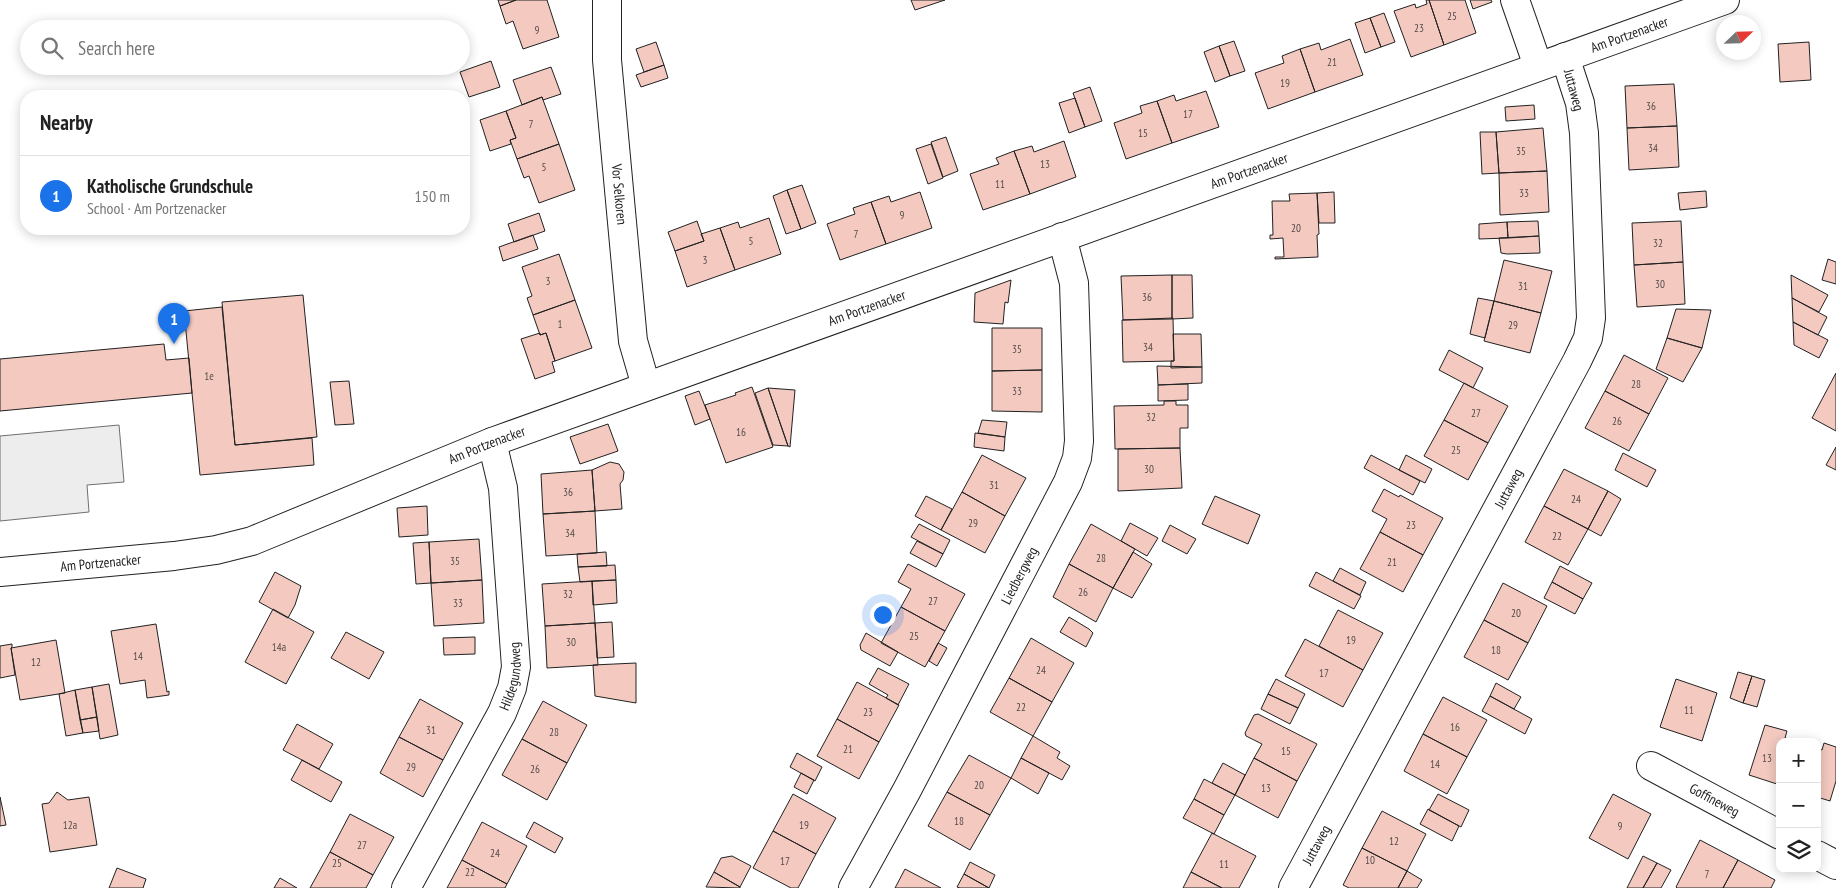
<!DOCTYPE html>
<meta charset="utf-8">
<style>
:root{--surface:#fff;--page:#f6f6f6;--text:#222;--muted:#767676;--line:#e0e0e0;--accent:#1a73e8}
body{margin:0;font-family:"PT Sans Narrow",sans-serif;background:var(--page);color:var(--text)}
.controls{position:absolute;right:15px;bottom:15px;display:grid;overflow:hidden;border-radius:10px;box-shadow:0 2px 12px #0003}
.controls button{width:45px;height:45px;display:grid;place-items:center;padding:0;border:0;border-bottom:1px solid var(--line);background:var(--surface);color:var(--text);font:25px sans-serif}
.compass{position:absolute;left:1716px;top:15px;width:45px;height:45px;border-radius:50%;background:var(--surface);box-shadow:0 2px 12px #0003;rotate:67deg}
.you{position:absolute;left:882px;top:614px;width:18px;height:18px;margin:-12px;border:4px solid #fff;border-radius:50%;background:#1a73e8;box-shadow:0 0 0 8px #1a73e833}
.badge{display:grid;place-items:center;width:32px;height:32px;border-radius:50%;background:var(--accent);color:#fff;font-size:16px;font-weight:700}
.pin{position:absolute;translate:-50% -41px;filter:drop-shadow(0 1px 2px #0008)}
.pin::after{content:'';position:absolute;top:26px;width:18px;height:15px;background:inherit;clip-path:polygon(0 0,100% 0,50% 100%)}
.list{margin:0;padding:0;list-style:none}
h2{display:flex;justify-content:space-between;align-items:center;height:65px;margin:0;padding:0 20px;font-size:21px}
h2 small{font-size:16px;font-weight:400;color:var(--muted)}
.list li{display:grid;grid-template-columns:32px 1fr auto;gap:15px;align-items:center;box-sizing:border-box;height:80px;padding:0 20px;border-top:1px solid var(--line)}
.list b{display:block;font-size:19px;white-space:nowrap}
.list p{margin:0;font-size:16px;white-space:nowrap;color:var(--muted)}
.list em{font-size:16px;font-style:normal;color:var(--muted)}
.icon{flex:none;width:28px;height:28px;fill:none;stroke:currentColor;stroke-width:2;stroke-linecap:round;stroke-linejoin:round}
.map{position:relative;flex:none;width:1836px;height:888px;overflow:hidden}
.search{position:absolute;background:var(--surface);box-shadow:0 2px 12px #0003;left:20px;top:20px;width:450px;height:55px;display:flex;align-items:center;gap:12px;box-sizing:border-box;padding:0 18px;border-radius:28px;color:var(--muted);font-size:19px}
.panel{position:absolute;background:var(--surface);box-shadow:0 2px 12px #0003;left:20px;top:90px;width:450px;height:145px;border-radius:20px}
.map>svg:first-child{display:block}
.parking{fill:#ededed;stroke:#6f6f6f}
.building{fill:#f3c9c0;stroke:#222}
.lines{fill:none;stroke-linecap:round;stroke-linejoin:round}
.minor-casing{stroke:#222;stroke-width:30}
.minor{stroke:#fff;stroke-width:28}
.labels{text-anchor:middle;stroke-width:4;stroke-linejoin:round;paint-order:stroke}
.number-label{font-size:11px;fill:#564c4a}
.street-label{font-size:14px;fill:#222;stroke:#fff}
</style>
<div class="map">
<svg width="1836" height="888" viewBox="0 0 1836 888">
<rect width="100%" height="100%" fill="#fff"/>
<path class="parking" d="M119,425l5,57 -37,3 2,27 -89,9v-85z"/>
<path class="building" d="M498,0h18l-16,6z
M516,0h31l12,37 -36,12 -10,-28 -7,3 -6,-18z
M911,0h34l-30,10z
M1426,0h3l15,45 -33,12 -17,-46 21,-7 1,4 11,-4z
M1429,0h36l11,33 -32,12z
M1470,0h21l1,2 -19,7z
M1384,13l11,29 -14,5 -11,-29z
M1370,18l11,29 -16,6 -10,-30z
M1350,39l13,36 -48,17 -15,-43 19,-6 2,7z
M1234,41l11,30 -15,5 -11,-30z
M656,42l8,23 -20,7 -8,-23z
M1809,42l2,38 -31,2 -2,-38z
M1219,46l11,30 -15,6 -11,-30z
M1300,49l15,43 -47,17 -13,-36 29,-10 -2,-7z
M491,61l9,26 -31,10 -9,-25z
M664,65l4,13 -27,9 -5,-12z
M551,67l10,27 -18,6 -1,-3 -20,8 -9,-25z
M1674,84l3,42 -50,2 -2,-42z
M1090,87l12,34 -17,6 -12,-34z
M1206,91l13,36 -47,16 -15,-42 17,-6 2,6z
M542,97l17,47 -42,15 -7,-19 6,-2 -10,-27z
M1075,98l10,29 -16,6 -10,-30z
M1157,101l15,42 -46,16 -12,-36 28,-10 -2,-7z
M1534,105l1,14 -29,2 -1,-14z
M506,111l10,27 -6,2 1,4 -21,7 -10,-31z
M1677,126l2,41 -50,3 -2,-42z
M1543,128l4,43 -48,2 -3,-41z
M1480,132h16l3,41 -17,1z
M946,137l12,34 -15,6 -12,-35z
M1064,141l12,36 -46,17 -16,-43 18,-5 2,6z
M559,144l16,46 -36,13 -10,-27 -5,2 -7,-19z
M931,144l12,34 -15,6 -12,-35z
M1014,151l16,43 -47,16 -13,-36 29,-10 -3,-6z
M1547,171l2,41 -49,3 -1,-42z
M802,185l14,38 -15,6 -14,-39z
M787,190l14,39 -15,5 -13,-38z
M1706,191l1,16 -27,3 -2,-17z
M920,192l12,36 -46,16 -15,-42 18,-6 2,6z
M1334,192l1,31h-16l-2,-30z
M1317,193l2,41 -2,1 1,22 -43,2v-2h9l-1,-19 -13,1v-4h3l-1,-34h18l-1,-7z
M871,202l15,42 -46,16 -13,-36 28,-10 -2,-6z
M539,213l6,18 -31,11 -6,-18z
M769,218l12,36 -46,16 -15,-42 18,-6 2,6z
M697,221l7,20 -29,10 -7,-19z
M1538,221l1,15 -31,2 -1,-16z
M1681,221l2,41 -49,3 -2,-42z
M1507,222l1,16 -29,1v-15z
M720,228l15,42 -48,17 -12,-36 29,-10 -3,-7z
M533,235l5,14 -35,12 -4,-14z
M1539,236l1,17 -33,1 -6,-1 -2,-15z
M559,254l16,46 -42,15 -6,-17 5,-2 -10,-29z
M1828,259l8,3v22l-14,-4z
M1504,260l48,11 -11,42 -47,-12z
M1683,262l2,42 -48,3 -3,-42z
M1172,275v44l-49,1 -2,-44z
M1172,275h20l1,43 -21,1z
M1791,275l37,20 -9,17 -27,-14z
M1011,280l-3,23 -3,-1 -2,22 -29,-2 1,-29z
M303,295l14,142 -82,8 -13,-143z
M1478,298l16,3 -9,37 -15,-4z
M1792,298l35,19 -9,18 -25,-13z
M575,300l17,48 -37,13 -9,-28 -6,2 -7,-20z
M1494,301l47,12 -11,40 -46,-12z
M222,307l13,138 77,-7 2,27 -114,10 -16,-164z
M1676,309l35,1 -9,38 -35,-10z
M1173,318l1,43 -51,1 -1,-42z
M1793,322l35,18 -9,18 -25,-13z
M992,328h50v42l-50,1z
M540,333v2l6,-2 9,28 -3,1 3,10 -20,7 -14,-40z
M1173,334h28l1,33 -31,1v-7h3z
M1667,338l35,10 -19,34 -27,-13z
M164,344l2,16 23,-2 3,35 -192,18v-52z
M1449,350l34,18 -10,20 -34,-18z
M1624,355l44,23 -19,36 -44,-23z
M1157,366l45,1v16l-44,2z
M1042,370v42l-50,-1v-40z
M1836,373v58l-24,-13z
M349,381l5,43 -19,1 -5,-43z
M1464,383l44,23 -20,37 -44,-23z
M1188,384v16l-30,1v-16z
M752,387l21,60 -47,16 -21,-58 31,-10 -1,-2z
M768,388l27,2 -5,57 -2,-1z
M768,388l20,58 -15,-1 -18,-52z
M699,391l11,28 -15,6 -10,-29z
M1605,391l44,23 -20,37 -44,-23z
M1164,401h12v4h12v23h-8v20l-65,1 -1,-43 50,-1z
M982,420l25,2 -2,15 -27,-4z
M1444,420l44,23 -20,37 -44,-24z
M608,424l10,27 -38,13 -10,-27z
M975,433l30,4 -1,14 -30,-4z
M1836,447v23l-10,-5z
M1180,448l2,40 -64,3v-42z
M1623,453l33,17 -9,17 -32,-17z
M982,455l44,23 -21,38 -43,-24z
M1371,455l49,26 -7,14 -49,-27z
M1406,455l26,14 -7,14 -26,-13z
M610,462l9,2 5,8 -1,8 -3,4 2,25 -27,2 -3,-41z
M1564,469l44,22 -20,38 -44,-23z
M592,470l3,41 -52,3 -2,-40z
M1384,489l15,8 1,-2 43,23 -20,37 -43,-23 7,-13 -15,-8z
M1608,491l13,8 -20,37 -13,-7z
M962,492l43,24 -20,37 -44,-23z
M926,496l26,13 -11,21 -26,-14z
M1215,496l45,19 -12,29 -46,-20z
M427,506l1,29 -29,2 -2,-29z
M1544,506l44,23 -20,36 -43,-23z
M595,511l2,42 -51,3 -3,-42z
M1130,523l28,15 -11,18 -26,-15z
M919,524l31,16 -7,14 -32,-17z
M1091,524l44,25 -22,39 -44,-24z
M1170,525l26,14 -9,15 -25,-13z
M1380,532l43,23 -20,37 -43,-23z
M479,539l3,41 -51,3 -2,-41z
M917,541l26,13 -7,13 -26,-14z
M429,542l2,41 -15,1 -3,-41z
M606,552l1,14 -29,1 -1,-13z
M1133,552l19,12 -20,34 -19,-10z
M908,564l57,30 -20,37 -44,-24 10,-18 -13,-7z
M1069,564l44,24 -17,34 -43,-25z
M615,565l1,15 -36,2 -2,-15z
M1560,566l32,17 -9,16 -31,-17z
M1340,568l26,14 -6,13 -27,-14z
M275,572l26,14 -6,19 -7,13 -29,-16z
M1316,572l45,24 -7,13 -45,-23z
M482,580l2,43 -50,3 -3,-43z
M616,580l1,23 -24,2 -1,-24z
M592,581l3,42 -50,3 -3,-42z
M1552,582l31,17 -8,15 -31,-16z
M1503,583l44,23 -19,37 -44,-23z
M901,607l44,24 -20,36 -44,-24z
M273,609l41,23 -28,52 -41,-22z
M1338,610l45,23 -20,37 -44,-24z
M1069,617l20,12 4,4 -7,14 -26,-15z
M1484,620l44,23 -20,37 -44,-23z
M612,622l2,35 -17,1 -2,-35z
M595,623l3,42 -51,3 -2,-42z
M156,624l11,68 2,-1v4l-22,3 -2,-18 -25,4 -9,-53z
M346,632l38,20 -15,27 -38,-21z
M866,633l32,19 -8,14 -29,-16 -1,-5z
M475,637v17l-31,1 -1,-17z
M1031,638l43,25 -22,39 -43,-24z
M1305,639l58,31 -20,37 -58,-31z
M56,640l9,53 -45,7 -9,-52z
M938,643l9,5 -10,18 -8,-5z
M12,644v3l-1,1 4,27 -15,3v-32z
M636,663v40l-41,-7 -2,-31z
M878,668l31,16 -11,21 -12,-7 2,-3 -19,-11z
M1738,672l14,4 -9,27 -13,-5z
M1752,676l13,4 -8,27 -14,-4z
M1009,678l43,24 -19,34 -43,-24z
M1276,679l29,15 -7,14 -30,-14z
M1676,679l41,14 -15,48 -42,-14z
M857,682l42,23 -20,37 -42,-23z
M1496,683l25,14 -7,12 -24,-13z
M109,684l9,51 -18,4 -8,-52z
M92,687l5,30 -17,3 -5,-30z
M75,690l8,43 -17,3 -7,-42z
M1268,694l30,14 -8,16 -29,-15z
M1490,696l42,23 -7,15 -43,-23z
M1443,697l44,23 -20,37 -44,-23z
M420,699l43,24 -20,37 -44,-23z
M543,701l44,24 -20,38 -45,-24z
M1258,714l59,30 -20,37 -43,-23 8,-14 -16,-8 -1,-3 9,-18z
M97,717l2,14 -16,2 -3,-13z
M837,719l42,23 -20,37 -42,-23z
M297,724l36,20 -14,25 -36,-19z
M1765,725l22,6 -2,7 13,4h-18v43l-31,-10z
M1423,734l44,23 -20,37 -43,-23z
M1033,736l27,16 -3,6 13,8 -8,14 -41,-22z
M399,737l44,23 -20,37 -43,-24z
M522,739l45,24 -20,37 -45,-25z
M1824,743l12,4v34l-6,20 -13,-4v-49l5,2z
M797,753l25,14 -7,14 -25,-14z
M969,755l42,23 -21,37 -43,-23z
M1021,758l28,15 -11,21 -27,-16z
M1254,758l43,23 -19,37 -43,-23z
M302,760l40,22 -11,20 -40,-22z
M1223,763l22,12 -10,20 -23,-12z
M801,773l13,7 -7,14 -13,-7z
M1204,779l31,16 -11,20 -30,-16z
M57,792l11,8 21,-3 8,48 -47,7 -8,-48 7,-1z
M947,792l43,23 -20,35 -42,-24z
M793,794l43,24 -20,36 -43,-23z
M1438,794l31,16 -8,17 -32,-17z
M1613,794l38,20 -23,45 -39,-21z
M0,797l6,28 -6,1z
M1194,799l30,16 -10,19 -31,-16z
M1428,809l31,17 -7,15 -32,-17z
M1382,811l44,23 -19,37 -45,-23z
M350,814l44,23 -21,38 -43,-23z
M482,822l45,24 -20,38 -45,-24z
M534,822l29,16 -8,15 -29,-16z
M773,831l43,23 -18,34h-7l-38,-20z
M1212,833l44,23 -17,32h-17l-31,-16z
M1700,840l38,20 -15,28h-46l-1,-1z
M1362,848l45,23 -9,17h-49l-6,-3z
M330,852l43,23 -7,13h-56z
M732,856l19,10 -11,21 -26,-15 7,-14z
M1643,856l14,7 -14,25h-16z
M462,860l45,24 -2,4h-58z
M1738,860l37,20 -4,8h-48z
M970,862l25,13 -6,13 -25,-14z
M1657,863l14,7 -10,18h-18z
M117,868l29,11 -3,9h-34z
M905,869l36,19h-46z
M1407,871l15,9 -5,8h-19z
M714,872l26,15v1l-34,-1z
M1191,872l31,16h-39z
M964,874l25,14h-29l-3,-1z
M280,878l17,10h-23z"/>
<g class="lines">
<defs>
<g id="minor">
<path id="s1" d="M607,0v60l26,281 13,45"/>
<path d="M1515,0l23,66"/>
<path id="s2" d="M0,572l174,-16 42,-6 36,-9 240,-99 1233,-442"/>
<path id="s3" d="M1651,766l129,69"/>
<path d="M1817,855l19,10"/>
<path id="s4" d="M406,888l96,-175 10,-25 4,-21 -13,-179 -11,-46"/>
<path id="s5" d="M853,888l54,-98 161,-308 9,-24 2,-17 -5,-158 -12,-46"/>
<path id="s6" d="M1293,888l284,-527 11,-23 3,-20 -7,-185 -4,-30 -15,-46"/>
</g>
</defs>
<use href="#minor" class="minor-casing"/>
<use href="#minor" class="minor"/>
</g>
<g class="labels">
<g class="number-label">
<text x="1452" y="20">25</text>
<text x="1419" y="32">23</text>
<text x="537" y="34">9</text>
<text x="1332" y="66">21</text>
<text x="1285" y="87">19</text>
<text x="1651" y="110">36</text>
<text x="1188" y="118">17</text>
<text x="531" y="128">7</text>
<text x="1143" y="137">15</text>
<text x="1653" y="152">34</text>
<text x="1521" y="155">35</text>
<text x="1045" y="168">13</text>
<text x="544" y="171">5</text>
<text x="1000" y="188">11</text>
<text x="1524" y="197">33</text>
<text x="902" y="219">9</text>
<text x="1296" y="232">20</text>
<text x="856" y="238">7</text>
<text x="751" y="245">5</text>
<text x="1658" y="247">32</text>
<text x="705" y="264">3</text>
<text x="548" y="285">3</text>
<text x="1660" y="288">30</text>
<text x="1523" y="290">31</text>
<text x="1147" y="301">36</text>
<text x="560" y="328">1</text>
<text x="1513" y="329">29</text>
<text x="1148" y="351">34</text>
<text x="1017" y="353">35</text>
<text x="209" y="380">1e</text>
<text x="1636" y="388">28</text>
<text x="1017" y="395">33</text>
<text x="1476" y="417">27</text>
<text x="1151" y="421">32</text>
<text x="1617" y="425">26</text>
<text x="741" y="436">16</text>
<text x="1456" y="454">25</text>
<text x="1149" y="473">30</text>
<text x="994" y="489">31</text>
<text x="568" y="496">36</text>
<text x="1576" y="503">24</text>
<text x="973" y="527">29</text>
<text x="1411" y="529">23</text>
<text x="570" y="537">34</text>
<text x="1557" y="540">22</text>
<text x="1101" y="562">28</text>
<text x="455" y="565">35</text>
<text x="1392" y="566">21</text>
<text x="1083" y="596">26</text>
<text x="568" y="598">32</text>
<text x="933" y="605">27</text>
<text x="458" y="607">33</text>
<text x="1516" y="617">20</text>
<text x="914" y="640">25</text>
<text x="1351" y="644">19</text>
<text x="571" y="646">30</text>
<text x="279" y="651">14a</text>
<text x="1496" y="654">18</text>
<text x="138" y="660">14</text>
<text x="36" y="666">12</text>
<text x="1041" y="674">24</text>
<text x="1324" y="677">17</text>
<text x="1021" y="711">22</text>
<text x="1689" y="714">11</text>
<text x="868" y="716">23</text>
<text x="1455" y="731">16</text>
<text x="431" y="734">31</text>
<text x="554" y="736">28</text>
<text x="848" y="753">21</text>
<text x="1286" y="755">15</text>
<text x="1767" y="762">13</text>
<text x="1435" y="768">14</text>
<text x="411" y="771">29</text>
<text x="535" y="773">26</text>
<text x="979" y="789">20</text>
<text x="1266" y="792">13</text>
<text x="959" y="825">18</text>
<text x="70" y="829">12a</text>
<text x="804" y="829">19</text>
<text x="1620" y="830">9</text>
<text x="1394" y="845">12</text>
<text x="362" y="849">27</text>
<text x="495" y="857">24</text>
<text x="1370" y="864">10</text>
<text x="785" y="865">17</text>
<text x="337" y="867">25</text>
<text x="1224" y="868">11</text>
<text x="470" y="876">22</text>
<text x="1707" y="878">7</text>
</g>
<g class="street-label">
<text dy="5" stroke="none"><textPath href="#s2" startOffset="1722">Am Portzenacker</textPath></text>
<text transform="translate(1574 90) rotate(75)" y="5">Juttaweg</text>
<text dy="5" stroke="none"><textPath href="#s2" startOffset="1318">Am Portzenacker</textPath></text>
<text dy="5" stroke="none"><textPath href="#s1" startOffset="195">Vor Selkoren</textPath></text>
<text dy="5" stroke="none"><textPath href="#s2" startOffset="912">Am Portzenacker</textPath></text>
<text dy="5" stroke="none"><textPath href="#s2" startOffset="508">Am Portzenacker</textPath></text>
<text dy="5" stroke="none"><textPath href="#s6" startOffset="454">Juttaweg</textPath></text>
<text dy="5" stroke="none"><textPath href="#s2" startOffset="101">Am Portzenacker</textPath></text>
<text dy="5" stroke="none"><textPath href="#s5" startOffset="354">Liedbergweg</textPath></text>
<text dy="5" stroke="none"><textPath href="#s4" startOffset="238">Hildegundweg</textPath></text>
<text dy="5" stroke="none"><textPath href="#s3" startOffset="72">Goffineweg</textPath></text>
<text dy="5" stroke="none"><textPath href="#s6" startOffset="49">Juttaweg</textPath></text>
</g>
</g>
</svg>
<div class="controls">
<button>+</button>
<button>−</button>
<button><svg class="icon" aria-label="layers" viewBox="0 0 24 24"><path d="M12 4l9 5-9 5-9-5zM3 14l9 5 9-5"/></svg></button>
</div>
<svg class="compass" viewBox="-18 -18 36 36"><path d="M0-13l5 13h-10z" fill="#e53935"/><path d="M0 13l5-13h-10z" fill="#767676"/></svg>
<div class="you"></div>
<div class="pin badge" style="left:174px;top:344px">1</div>
<div class="search"><svg class="icon" aria-label="search" viewBox="0 0 24 24"><circle cx="10" cy="10" r="6"/><path d="M15 15l6 6"/></svg>Search here</div>
<section class="panel">
<h2>Nearby<small></small></h2>
<ul class="list">
<li><span class="badge">1</span><div><b>Katholische Grundschule</b><p>School · Am Portzenacker</p></div><em>150 m</em></li>
</ul>
</section>
</div>
